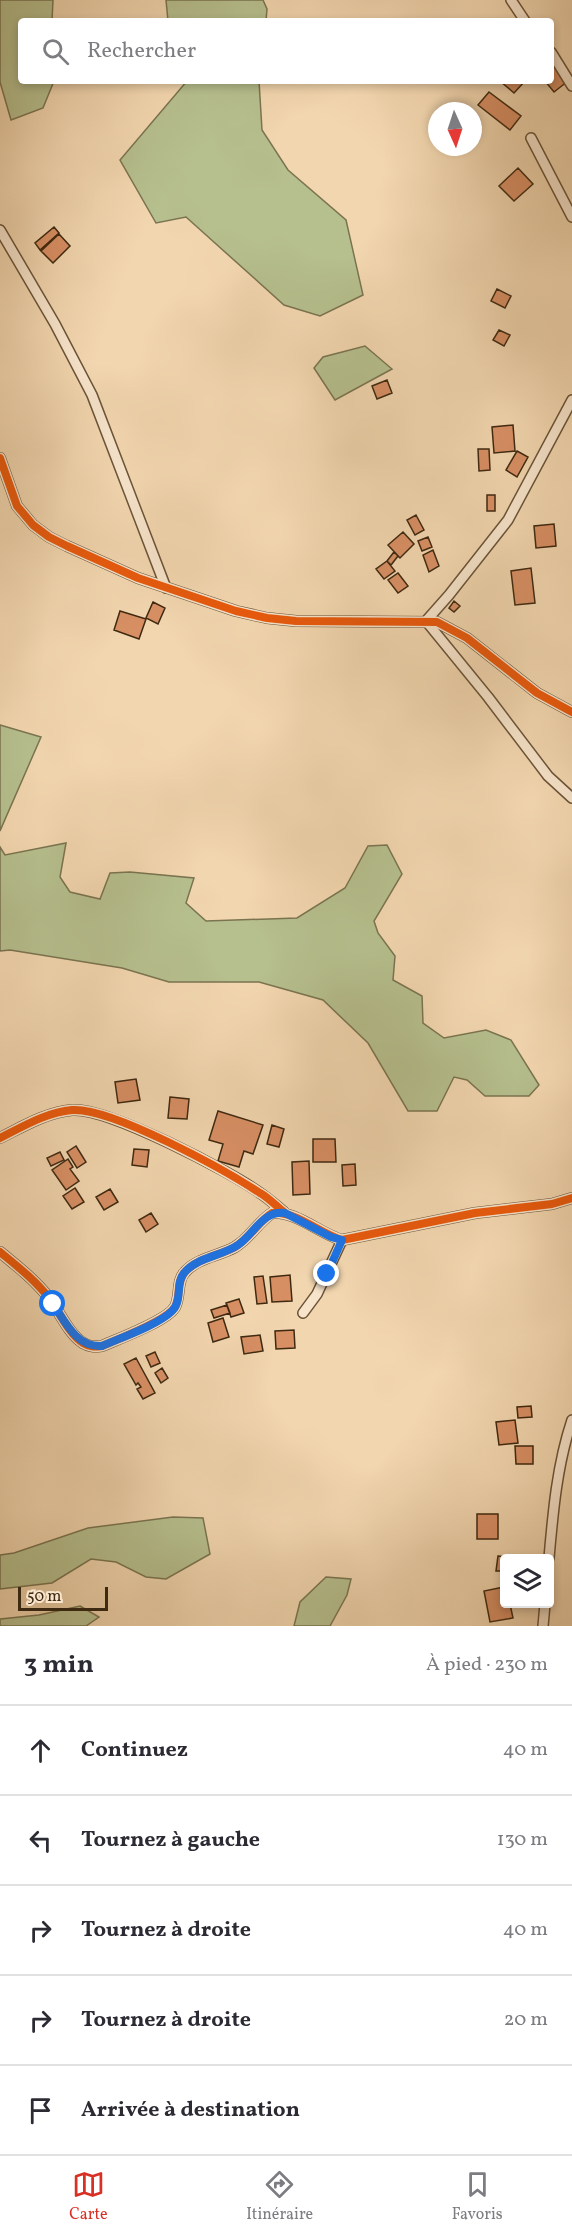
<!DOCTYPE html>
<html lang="fr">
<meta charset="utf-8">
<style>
:root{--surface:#fff;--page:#f7f7f7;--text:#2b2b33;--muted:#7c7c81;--line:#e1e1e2;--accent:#d93025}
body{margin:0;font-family:Vollkorn,serif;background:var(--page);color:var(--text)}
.controls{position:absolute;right:18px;bottom:18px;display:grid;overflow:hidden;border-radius:6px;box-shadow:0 3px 9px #0003}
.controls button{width:54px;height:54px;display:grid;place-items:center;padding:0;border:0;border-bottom:2px solid var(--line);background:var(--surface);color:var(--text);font:30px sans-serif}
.compass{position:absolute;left:428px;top:102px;width:54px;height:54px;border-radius:50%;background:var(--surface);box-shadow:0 3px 9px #0003;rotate:177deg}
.scale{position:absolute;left:18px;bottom:15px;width:90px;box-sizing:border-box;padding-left:6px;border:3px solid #3e2911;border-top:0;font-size:16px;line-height:21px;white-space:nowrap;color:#3e2911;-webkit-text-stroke:4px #f7e4cb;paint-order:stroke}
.stop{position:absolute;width:18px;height:18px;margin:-14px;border:4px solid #1a73e8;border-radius:50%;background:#fff}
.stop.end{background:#1a73e8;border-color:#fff;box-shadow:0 2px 6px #0008}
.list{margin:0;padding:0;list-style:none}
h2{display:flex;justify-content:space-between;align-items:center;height:78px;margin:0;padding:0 24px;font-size:26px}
h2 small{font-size:20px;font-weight:400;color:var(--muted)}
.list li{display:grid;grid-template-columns:39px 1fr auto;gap:18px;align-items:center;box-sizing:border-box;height:90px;padding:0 24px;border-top:2px solid var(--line)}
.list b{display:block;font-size:22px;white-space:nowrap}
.list em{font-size:20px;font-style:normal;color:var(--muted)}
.icon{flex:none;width:33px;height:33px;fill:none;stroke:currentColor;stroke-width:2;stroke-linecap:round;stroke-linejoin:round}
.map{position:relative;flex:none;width:572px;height:1626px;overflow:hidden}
.search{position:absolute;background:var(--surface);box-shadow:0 3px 9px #0003;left:18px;right:18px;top:18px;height:66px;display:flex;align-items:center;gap:15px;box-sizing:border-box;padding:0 21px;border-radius:6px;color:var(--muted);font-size:22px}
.sheet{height:528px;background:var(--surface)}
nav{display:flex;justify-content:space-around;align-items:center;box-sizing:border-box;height:84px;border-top:2px solid var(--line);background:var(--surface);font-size:16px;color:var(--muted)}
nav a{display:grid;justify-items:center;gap:3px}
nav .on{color:var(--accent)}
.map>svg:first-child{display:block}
.green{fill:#b6bf8e;stroke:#7a7450;stroke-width:1.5}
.building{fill:#d88f64;stroke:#3e2911;stroke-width:1.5}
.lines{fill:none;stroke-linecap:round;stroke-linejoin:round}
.minor-casing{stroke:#6b5438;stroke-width:12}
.minor{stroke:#f7e4cb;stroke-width:9}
.cycleway-casing{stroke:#f7e4cb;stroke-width:11}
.cycleway{stroke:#e8590c;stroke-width:8}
.route{stroke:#1a73e8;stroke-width:8}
</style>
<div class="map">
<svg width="572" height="1626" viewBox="0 0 572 1626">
<rect width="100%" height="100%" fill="#f2d6af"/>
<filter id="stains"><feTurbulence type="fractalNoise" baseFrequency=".00333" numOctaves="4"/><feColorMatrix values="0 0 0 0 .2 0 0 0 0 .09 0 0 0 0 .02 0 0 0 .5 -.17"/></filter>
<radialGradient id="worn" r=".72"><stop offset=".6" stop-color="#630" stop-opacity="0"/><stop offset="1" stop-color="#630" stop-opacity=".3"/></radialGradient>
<path class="green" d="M0,0h53l-1,21h-31v60h33l-11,27 -32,12 -11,-38z
M166,0h97l4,9 -1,12h-98z
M187,81h72l3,49 26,40 58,50 17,75 -43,21 -36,-11 -98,-88 -30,6 -36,-63z
M365,346l27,23 -57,31 -21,-32 9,-11z
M0,725l41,12 -41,94z
M66,843l-6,34 10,15 30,7 10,-26 20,-1 64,6 -8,25 20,18 91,-3 48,-30 23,-42 19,-1 15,29 -28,47 4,12 17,23 -2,24 29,16 1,27 21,15 42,-8 25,10 28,45 -10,11h-44l-18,-16 -13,-3 -17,34h-29l-40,-68 -45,-43 -64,-18h-90l-47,-14 -112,-18 -10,1v-104l5,8z
M173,1517l30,1 7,36 -44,25 -20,-2 -30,-15 -25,-3 -39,24 -52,6v-34l14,-2 74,-25z
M326,1577l25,2 -4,16 -17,31h-36l6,-24z
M80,1606l19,11 -13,9h-86v-7l39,-4z"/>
<path class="building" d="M551,61l17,20 -14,11 -9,-11h6z
M500,81h25l-11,12z
M489,92l32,24 -11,14 -32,-25z
M518,168l15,16 -19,17 -15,-15z
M54,227l5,6 -19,17 -5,-7z
M59,234l11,12 -17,17 -12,-12z
M497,289l14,7 -6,12 -14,-7z
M499,330l11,5 -6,11 -11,-6z
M387,380l5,13 -15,6 -5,-13z
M513,425l2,26 -21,2 -2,-26z
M478,449h11l1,21 -11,1z
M517,451l11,6 -11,20 -11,-7z
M487,495h8v16h-8z
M416,515l8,15 -9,5 -8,-15z
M554,524l2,22 -20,2 -2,-22z
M403,532l11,12 -14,14 -12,-13z
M428,537l4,10 -10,4 -4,-10z
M433,550l6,16 -10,6 -6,-17z
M394,552l4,4 -7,9 -4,-4z
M387,561l8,10 -11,8 -8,-10z
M531,568l4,35 -20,2 -4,-34z
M398,573l10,13 -10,7 -10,-13z
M454,601l6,5 -6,6 -5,-4z
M153,602l12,6 -7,16 -12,-6z
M120,611l26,8 -7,20 -25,-9z
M136,1079l4,21 -22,3 -3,-21z
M170,1097l19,2 -2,20 -19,-1z
M218,1111l45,14 -10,29 -9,-3 -5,16 -21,-6 5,-17 -14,-4z
M272,1125l12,4 -5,18 -12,-3z
M313,1139h22l1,23h-23z
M76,1146l10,16 -9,6 -10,-16z
M134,1149l15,1 -2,17 -15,-2z
M60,1152l4,8 -13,6 -4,-8z
M68,1159l5,8 -3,2 9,12 -13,9 -14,-20z
M309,1161l1,33 -17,1 -1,-33z
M355,1164l1,21 -13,1 -1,-21z
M75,1188l9,14 -12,7 -9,-13z
M110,1189l8,13 -14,8 -8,-13z
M151,1213l7,11 -12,8 -7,-12z
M290,1275l2,26 -20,1 -2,-25z
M263,1276l4,27 -10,1 -3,-27z
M239,1299l5,14 -13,4 -5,-14z
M227,1305l3,8 -16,5 -3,-8z
M223,1318l6,19 -16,5 -5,-19z
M294,1330l1,18 -19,1 -1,-18z
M260,1335l3,16 -19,3 -3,-17z
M155,1352l5,11 -9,4 -5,-11z
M136,1358l19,35 -12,6 -6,-10 4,-2 -3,-4 -2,2 -12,-21z
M162,1368l6,10 -7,5 -6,-10z
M531,1406l1,11 -14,1 -1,-11z
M515,1420l3,23 -19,2 -3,-23z
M515,1446h18v18h-17z
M477,1514h21v25h-21z
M498,1556l20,2h-14v13h-8z
M504,1587v17h6l3,14 -23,4 -6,-31z"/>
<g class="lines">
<defs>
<path id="minor" d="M511,0l14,21
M551,52l21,34
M531,138l41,79
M0,230l55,94 37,71 74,193
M572,400l-64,120 -59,75 -23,26 62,76 60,79 24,22
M0,458l17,48 16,19 16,12 18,9 71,32 98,33 31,7 29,3 141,1 30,16 70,55 35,19
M0,1138c22,-11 47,-26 72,-28 35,-3 160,62 191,85 7,5 14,11 21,17
M0,1252c17,14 35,28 49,46 11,14 19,35 34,45 7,4 11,4 19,3 16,-7 65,-25 73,-39 6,-11 1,-26 10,-35 12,-14 34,-16 50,-25 15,-9 23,-25 37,-34 22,-3 49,21 70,27l133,-27 77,-9 20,-6
M303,1313l14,-19 25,-54
M549,1558c4,-46 8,-93 23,-138
M543,1626l2,-22"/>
</defs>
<use href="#minor" class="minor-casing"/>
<use href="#minor" class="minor"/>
<defs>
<path id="cycleway" d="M0,458l17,48 16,19 16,12 18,9 71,32 98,33 31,7 29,3 141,1 30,16 70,55 35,19
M0,1138c22,-11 47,-26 72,-28 39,-3 153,60 188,83 9,5 16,13 25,20
M0,1252c17,14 35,28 49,46 11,14 19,35 34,45 7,4 11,4 19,3 16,-7 65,-25 73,-39 6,-11 1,-26 10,-35 12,-14 34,-16 50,-25 15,-9 23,-25 37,-34 22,-3 49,21 70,27l133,-27 77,-9 20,-6"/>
</defs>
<use href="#cycleway" class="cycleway-casing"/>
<use href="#cycleway" class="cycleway"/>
</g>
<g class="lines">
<path class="route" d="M53,1304c12,18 24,44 49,42 18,-8 56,-21 70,-35 11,-11 3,-27 12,-38 13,-16 38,-17 54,-28 16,-11 25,-35 47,-32l46,24 11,3 -15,34"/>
</g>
<rect width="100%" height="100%" filter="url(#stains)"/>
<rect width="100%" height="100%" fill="url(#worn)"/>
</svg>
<div class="controls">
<button><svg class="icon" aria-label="layers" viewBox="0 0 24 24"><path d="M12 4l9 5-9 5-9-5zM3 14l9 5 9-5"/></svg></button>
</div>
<svg class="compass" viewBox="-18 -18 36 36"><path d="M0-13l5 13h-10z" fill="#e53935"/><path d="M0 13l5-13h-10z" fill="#7c7c81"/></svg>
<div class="scale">50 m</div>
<div class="stop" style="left:53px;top:1304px"></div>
<div class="stop end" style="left:327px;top:1274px"></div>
<div class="search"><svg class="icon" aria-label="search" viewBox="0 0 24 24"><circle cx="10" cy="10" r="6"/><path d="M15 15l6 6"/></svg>Rechercher</div>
</div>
<section class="sheet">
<h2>3 min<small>À pied · 230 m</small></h2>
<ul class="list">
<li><svg class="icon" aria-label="ahead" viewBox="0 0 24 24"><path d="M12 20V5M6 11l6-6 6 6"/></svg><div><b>Continuez</b></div><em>40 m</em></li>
<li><svg class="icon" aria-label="left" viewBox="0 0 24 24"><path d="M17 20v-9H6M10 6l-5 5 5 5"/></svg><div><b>Tournez à gauche</b></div><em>130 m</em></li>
<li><svg class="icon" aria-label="right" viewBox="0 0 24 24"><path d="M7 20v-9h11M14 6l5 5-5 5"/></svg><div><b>Tournez à droite</b></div><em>40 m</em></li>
<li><svg class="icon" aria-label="right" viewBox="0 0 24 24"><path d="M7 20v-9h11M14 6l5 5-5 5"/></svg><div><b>Tournez à droite</b></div><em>20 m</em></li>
<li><svg class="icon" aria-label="arrive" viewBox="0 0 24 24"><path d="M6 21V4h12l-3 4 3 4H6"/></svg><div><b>Arrivée à destination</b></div></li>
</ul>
</section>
<nav>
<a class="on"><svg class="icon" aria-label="map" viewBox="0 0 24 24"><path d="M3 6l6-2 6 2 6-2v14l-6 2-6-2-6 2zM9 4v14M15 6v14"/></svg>Carte</a>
<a><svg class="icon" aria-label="directions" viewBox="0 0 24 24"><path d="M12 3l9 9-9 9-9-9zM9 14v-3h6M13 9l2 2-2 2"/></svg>Itinéraire</a>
<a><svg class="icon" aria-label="saved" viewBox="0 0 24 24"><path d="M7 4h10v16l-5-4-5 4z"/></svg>Favoris</a>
</nav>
